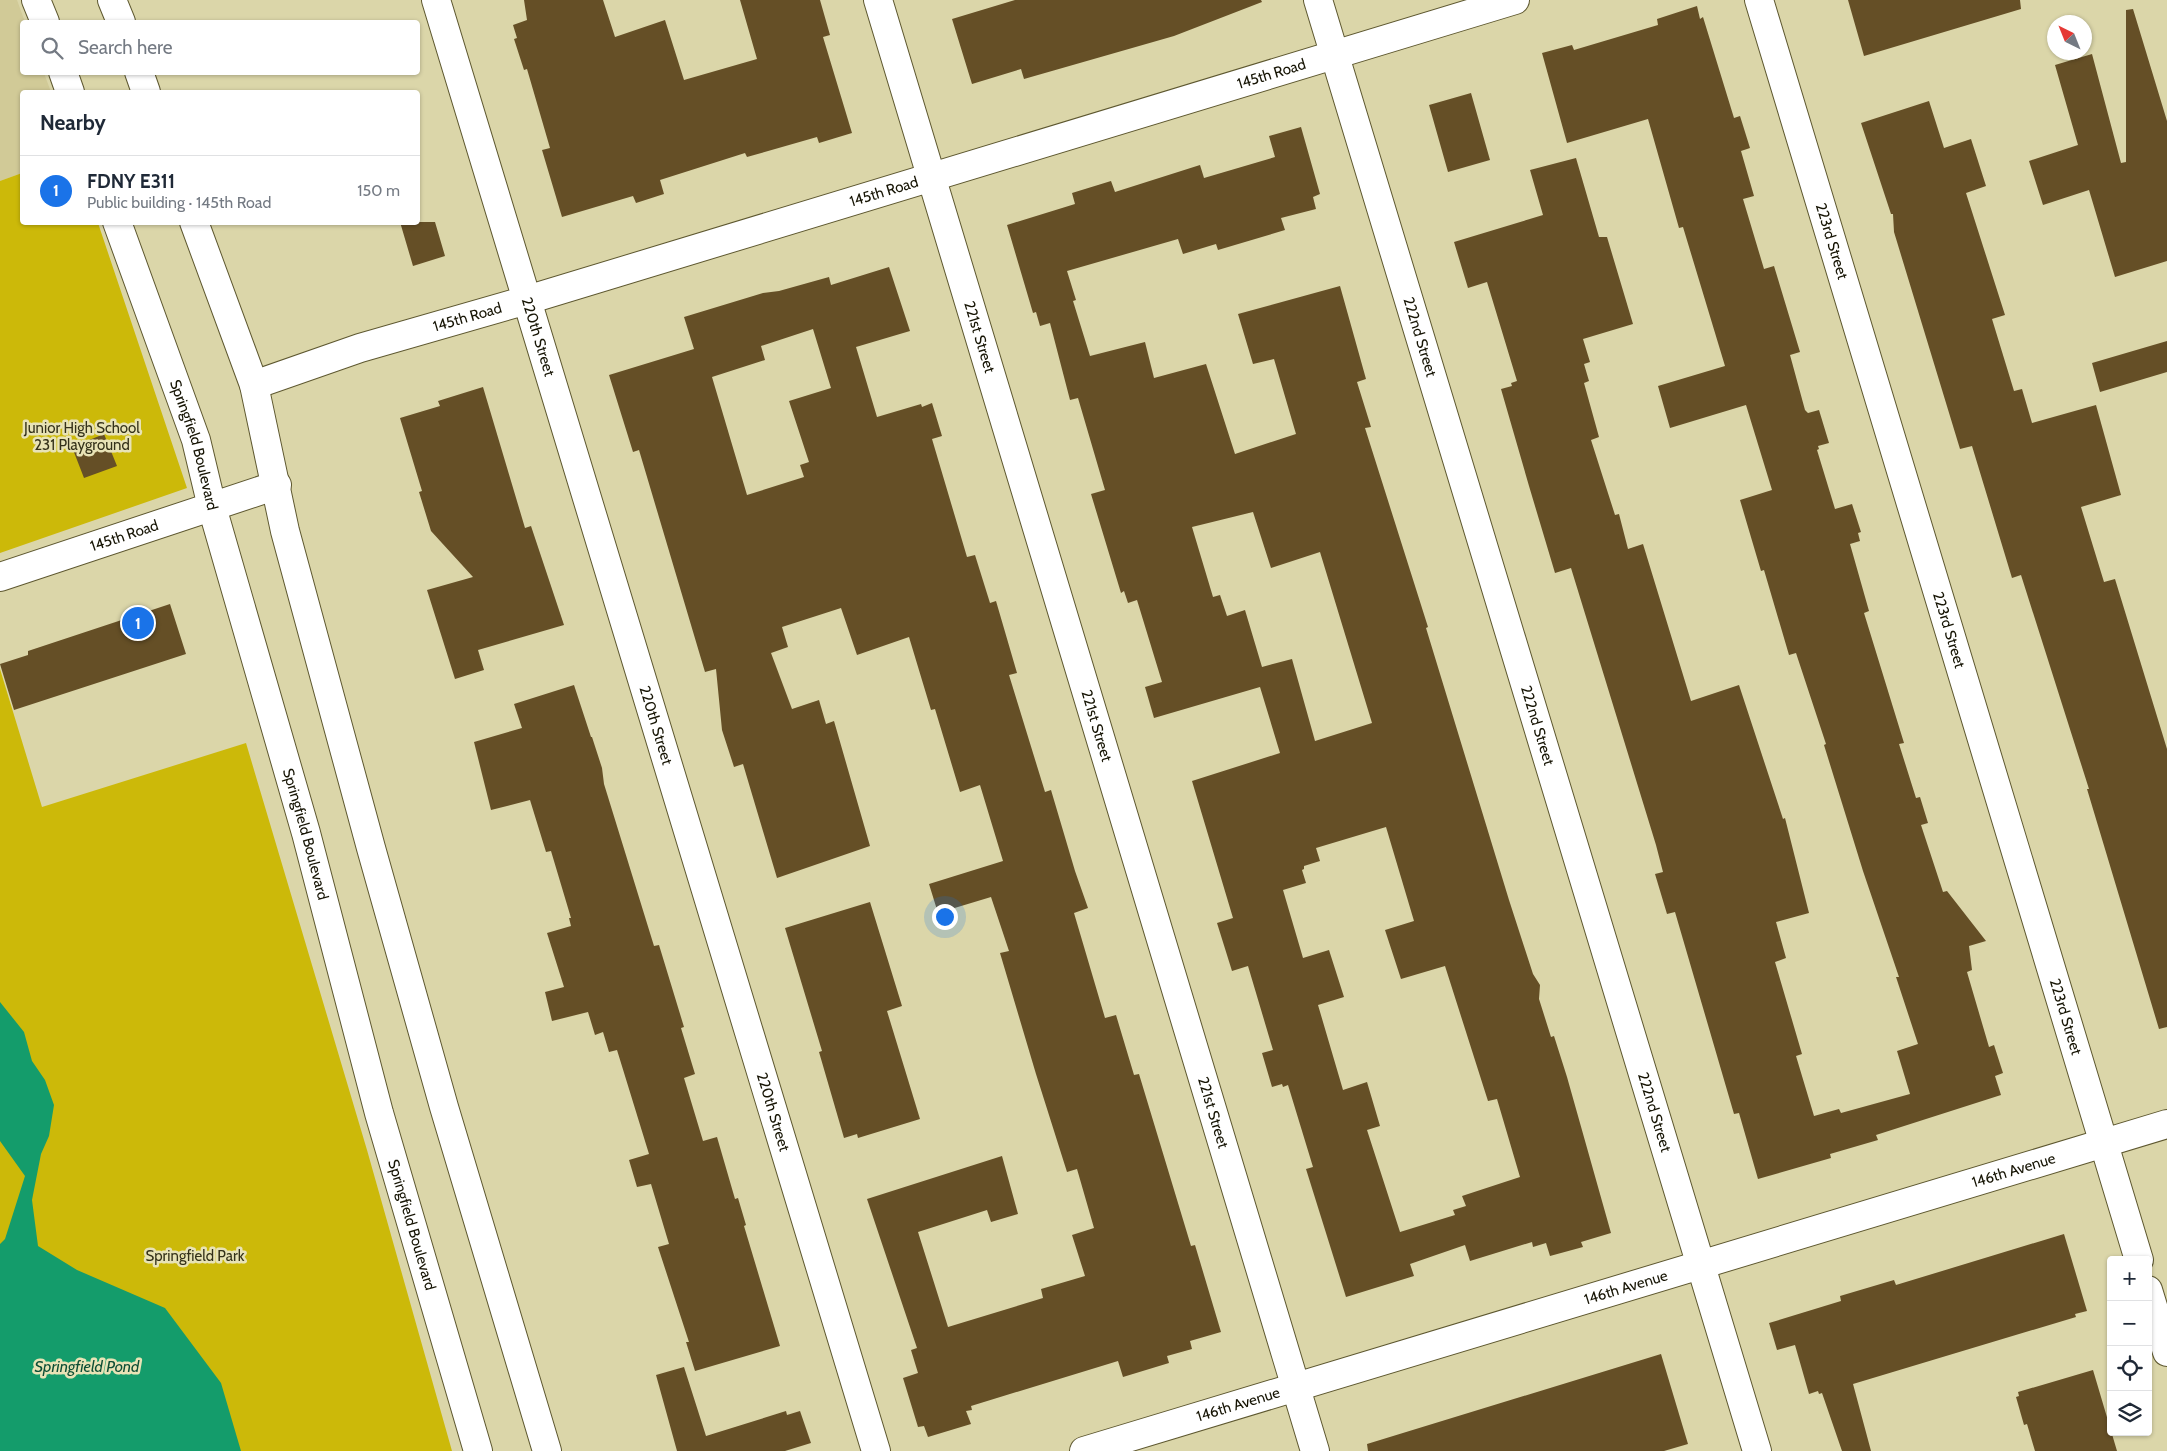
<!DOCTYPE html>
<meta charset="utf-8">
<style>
:root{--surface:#fff;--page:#f2f2f3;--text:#1f2937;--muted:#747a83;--line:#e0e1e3;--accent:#1a73e8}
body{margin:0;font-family:Cabin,sans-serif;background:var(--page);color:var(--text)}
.controls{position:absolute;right:15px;bottom:15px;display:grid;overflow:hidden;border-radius:5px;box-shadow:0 1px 4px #0004}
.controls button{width:45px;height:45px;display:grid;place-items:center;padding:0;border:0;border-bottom:1px solid var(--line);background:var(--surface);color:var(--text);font:25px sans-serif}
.compass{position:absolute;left:2047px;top:15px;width:45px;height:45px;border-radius:50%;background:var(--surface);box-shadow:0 1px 4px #0004;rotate:317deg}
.you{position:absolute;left:944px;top:916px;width:18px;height:18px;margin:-12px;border:4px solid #fff;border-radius:50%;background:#1a73e8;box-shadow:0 0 0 8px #1a73e833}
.badge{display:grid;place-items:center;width:32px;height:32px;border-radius:50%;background:var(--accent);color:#fff;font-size:16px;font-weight:700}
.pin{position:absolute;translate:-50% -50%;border:2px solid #fff;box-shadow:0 1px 5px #0006}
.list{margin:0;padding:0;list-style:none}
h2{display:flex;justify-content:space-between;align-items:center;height:65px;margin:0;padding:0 20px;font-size:21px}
h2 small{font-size:16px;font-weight:400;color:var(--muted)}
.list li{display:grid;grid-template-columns:32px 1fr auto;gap:15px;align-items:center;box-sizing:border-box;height:70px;padding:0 20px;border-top:1px solid var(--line)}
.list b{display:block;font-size:19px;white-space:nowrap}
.list p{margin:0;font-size:16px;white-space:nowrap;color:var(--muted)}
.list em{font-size:16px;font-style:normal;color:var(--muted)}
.icon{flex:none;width:28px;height:28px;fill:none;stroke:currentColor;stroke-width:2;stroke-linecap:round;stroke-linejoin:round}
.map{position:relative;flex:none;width:2167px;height:1451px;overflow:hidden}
.search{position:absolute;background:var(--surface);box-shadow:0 1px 4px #0004;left:20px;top:20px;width:400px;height:55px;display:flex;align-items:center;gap:12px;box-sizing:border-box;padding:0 18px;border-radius:5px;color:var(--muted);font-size:19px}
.panel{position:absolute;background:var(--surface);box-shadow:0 1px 4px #0004;left:20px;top:90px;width:400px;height:135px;border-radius:5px}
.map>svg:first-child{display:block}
.built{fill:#d1ca97}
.green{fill:#ccb909}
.water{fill:#149c6b}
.building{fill:#654f26;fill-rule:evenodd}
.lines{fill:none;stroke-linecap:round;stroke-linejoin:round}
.street-casing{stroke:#5e5830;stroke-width:30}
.secondary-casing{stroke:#5e5830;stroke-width:30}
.street{stroke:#fff;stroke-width:28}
.secondary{stroke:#fff;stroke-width:28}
.labels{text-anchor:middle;stroke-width:5;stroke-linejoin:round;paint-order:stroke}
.street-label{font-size:15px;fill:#161404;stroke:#e8e3b6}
.park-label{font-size:15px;fill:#343119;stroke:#e8e3b6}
.water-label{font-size:16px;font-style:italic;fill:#0c4e35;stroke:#e8e3b6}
</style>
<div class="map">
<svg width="2167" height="1451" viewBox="0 0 2167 1451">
<rect width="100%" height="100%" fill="#dbd6a9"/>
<path class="built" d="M0,0h17l8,22h-3v50l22,1 7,19h-29v81l-22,8z"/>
<path class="green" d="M22,173v49l76,1 89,265 -187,65v-372z
M0,669l42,138 204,-64 121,407 85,301h-452z"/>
<path class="water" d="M0,1002l24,30 8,29 13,19 9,25 -5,31 -8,18 -9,46 6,46 39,24 88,38 56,75 20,68h-241v-207l5,-5 20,-63 -25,-35z"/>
<path class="building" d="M524,0h79l12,37 50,-17 19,60 73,-21 -17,-59h80l10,35 -7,2 29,96 -33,10 -2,-6 -70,20 -2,-4 -85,27 4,14 -28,9 -3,-7 -71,21 -20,-67 8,-2 -23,-79 -3,1 -10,-31 3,-1 -4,-13 14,-5z
M1015,0h246l1,2 -88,34 -150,43 -3,-10 -49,15 -20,-65z
M1848,0h172l1,9 -157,47z
M1697,6l3,13 3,-2 31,101 6,-2 10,32 -9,3 13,45 -11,3 21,70 10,-3 26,86 -10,3 15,55 3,3 11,-3 10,33 -11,3 1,3 -2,1 18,59 17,-5 9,28 -3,1 2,8 -10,3 19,67 -5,2 40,130 -5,1 17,54 4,-1 8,26 -7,2 22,67 4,-1 39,50 -17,5 3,24 -5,2 22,75 5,-2 9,28 -8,3 6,19 -125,40 2,5 -48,14 1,4 -73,21 -19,-66 -5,1 -59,-202 -8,2 -12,-40 8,-2 -7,-27 -85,-277 -16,5 -26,-87 -28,-97 11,-3 -1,-3 6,-2 -30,-99 -19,6 -14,-46 89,-27 -13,-45 46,-12 23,79h8l26,87 -50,15 7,23 -6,2 5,17 -5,2 15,54 -8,3 24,75 4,-1 9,35 15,-5 48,157 48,-16 44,134 2,-1 24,95 -33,9 10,36 -11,4 27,92 -6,2 18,60 25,-7 2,4 69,-19 -13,-43 21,-7 -22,-67h3l-36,-106 -39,-126 2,-1 -30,-91 -7,2 -25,-85 -3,1 -21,-71 32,-10 -26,-85 -76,23 -12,-42 67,-20 -42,-139 -4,1 -31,-109 -81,24 -25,-90 30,-8 2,5 84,-25 -1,-6z
M2133,9l34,112v140l-52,16 -26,-87 -46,15 -14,-44 49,-16 -23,-80 37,-11 29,109 5,-1v-152z
M1471,93l19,67 -42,12 -19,-67z
M1929,101l15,47 27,-9 15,47 -20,7 39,122 -13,4 22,72 8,-2 10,34 64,-18 25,90 -40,12 23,75 11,-3 52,170v278l-8,2 -72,-240h2l-68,-214 -9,3 -40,-132 -12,3 -66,-217 -1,-18h-2l-30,-91z
M1301,127l19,67 -7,3 3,12 -35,9 4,12 -67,20 -2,-6 -33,10 -5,-15 -111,32 9,29 -3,1 17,55 55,-14 9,36 52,-14 29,90 61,-20 -22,-75 -21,5 -15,-50 102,-28 26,93 -9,3 14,45 -6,1 63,199 -2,1 83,272 24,74 7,11 -1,14 12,38 3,-1 13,41 44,156 -30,9 2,5 -33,9 -4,-13 -13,4 -1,-5 -62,19 -5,-16 -55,19 4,12 -68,21 -40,-128 7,-2 -25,-82 -5,2 -1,-3 -10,3 -10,-34 11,-3 -25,-84 -16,5 -15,-48 16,-5 -41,-137 88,-28 -20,-66 -106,31 -9,-31 17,-5 -25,-82 -9,3 -4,-12 -3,2 -30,-99 14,-4 -27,-92 -8,2 -20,-77 -10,3 -4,-14 -3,1 -26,-88 68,-21 -3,-11 39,-12 4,11 85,-27 4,13 71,-21 -6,-21zM1253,512l18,56 49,-16 52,171 -57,18 -23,-82 -30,8 -17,-57 -18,6 -7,-21 -7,2 -21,-70zM1386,827l28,94 -29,9 16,49 44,-13 43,135 9,-2 23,78 -58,19 4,10 -13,4 2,5 -55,17 -33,-102 13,-4 -13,-44 -24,8 -25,-85 26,-8 -15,-47 -26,8 -20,-68 23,-7 -4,-13 2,-1v-3l16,-5 -4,-13z
M400,222h35l10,34 -32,10z
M889,267l21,64 -54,16 21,70 44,-13 1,3 10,-4 10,33 -10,3 35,118 8,-2 15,48 6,-2 21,72 -8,2 36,117 6,-2 24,81 13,37 -14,5 31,105 11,-3 18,60 5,-1 52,172 4,-1 26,87 -31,9 2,8 -25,7 2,7 -46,14 -5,-16 -147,45 1,4 -6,1 5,13 -43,13 -4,-11 -6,1 -15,-49 15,-5 -7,-23 6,-2 -50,-149 135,-43 16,58 -27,8 -4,-12 -69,22 30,95 95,-29 -2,-9 44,-13 -13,-41 22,-7 -17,-59 -10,3 -31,-98 -36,-121 9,-2 -18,-54 -53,16 -9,-29 74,-23 -23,-76 -20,7 -25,-83 -4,1 -22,-73 -52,18 -16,-47 -59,19 6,20 -17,6 21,56 27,-9 7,24 8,-3 36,125 -93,32 -34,-114 -9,3 -12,-37 -6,-61 -11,3 -66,-222 -6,2 -24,-77 85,-26 -10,-32 79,-24 16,-2 50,-14 2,8zM813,329l18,59 -42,13 20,61 -9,3 4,12 -57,18 -35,-118 53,-17 -4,-14z
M2167,341v31l-67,20 -8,-29z
M483,387l42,141 6,-2 33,99 -86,25 6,20 -29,9 -28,-89 46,-13 -42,-46 -12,-39 3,-1 -22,-73 40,-12 -2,-5z
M104,434l13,32 -33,12 -12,-31z
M170,604l16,50 -172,56 -14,-46 28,-9v-4z
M574,685l17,52h1l10,31 2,16 50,162 5,-1 25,82 -3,1 14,46 -11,4 19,63 14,-4 18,62 3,-1 8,27 -2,1 36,120 -85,25 -9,-29h3l-31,-95 11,-3 -18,-60 -14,3 -8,-27 20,-6 -32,-104 -8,2 -6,-20 -8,3 -7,-23 -36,9 -7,-29 19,-5 -17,-54 24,-7 -2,-8h2l-20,-67 -5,1 -16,-52 -39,10 -17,-68 48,-14 -8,-24z
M870,902l32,104 -15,5 33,108 -62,19 -1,-4 -13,4 -25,-86 3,-1 -37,-123z
M2064,1234l23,77 -12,3 1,3 -223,67 18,67h-29l-20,-58 -3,1 -1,-3 -9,3 -14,-49 -18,5 -8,-27 72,-22 -1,-5 54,-16 2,5z
M1661,1354l27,90 -24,7h-296l-1,-7z
M684,1367l22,69 80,-25 1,4 13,-4 11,32 -26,8h-108l-21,-76z
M2093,1370l24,81h-82l-8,-27 -3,1 -8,-28 3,-1 -1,-4z"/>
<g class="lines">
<defs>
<g id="street">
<path id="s1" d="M436,0l440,1451"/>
<path id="s2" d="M878,0l437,1451"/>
<path id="s3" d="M1318,0l439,1451"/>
<path id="s4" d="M1759,0l380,1260"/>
<path id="s5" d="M254,385l106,-37 167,-48 988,-300"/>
<path id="s6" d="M0,577l277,-92"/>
<path d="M2148,1290l19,62"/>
<path id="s7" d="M1084,1451l1083,-327"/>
</g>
<g id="secondary">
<path d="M36,0l9,22"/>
<path d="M112,0l9,22"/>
<path d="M63,72l7,20"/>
<path d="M139,72l7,20"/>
<path id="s8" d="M117,222l79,218 16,67 94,326 73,280 99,338"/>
<path d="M194,222l60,163 31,146 86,317 73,259 103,344"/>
</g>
</defs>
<use href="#street" class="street-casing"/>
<use href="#secondary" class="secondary-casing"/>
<use href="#street" class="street"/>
<use href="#secondary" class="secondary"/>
</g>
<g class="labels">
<g class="street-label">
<text dy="5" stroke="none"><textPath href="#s5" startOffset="1064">145th Road</textPath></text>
<text dy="5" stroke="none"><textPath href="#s5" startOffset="659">145th Road</textPath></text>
<text dy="5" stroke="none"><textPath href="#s4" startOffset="252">223rd Street</textPath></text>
<text dy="5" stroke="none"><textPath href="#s5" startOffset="224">145th Road</textPath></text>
<text dy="5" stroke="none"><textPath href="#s1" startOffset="352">220th Street</textPath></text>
<text dy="5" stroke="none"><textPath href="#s2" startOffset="352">221st Street</textPath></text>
<text dy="5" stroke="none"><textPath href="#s3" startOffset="352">222nd Street</textPath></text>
<text dy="5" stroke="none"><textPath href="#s8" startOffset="236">Springfield Boulevard</textPath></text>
<text dy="5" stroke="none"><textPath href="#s6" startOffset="131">145th Road</textPath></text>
<text dy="5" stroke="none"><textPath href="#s4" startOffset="658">223rd Street</textPath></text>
<text dy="5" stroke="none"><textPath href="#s1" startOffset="758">220th Street</textPath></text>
<text dy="5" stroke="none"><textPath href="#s2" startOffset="758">221st Street</textPath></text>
<text dy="5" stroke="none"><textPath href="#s3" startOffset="758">222nd Street</textPath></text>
<text dy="5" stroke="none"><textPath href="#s8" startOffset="641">Springfield Boulevard</textPath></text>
<text dy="5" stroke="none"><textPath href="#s4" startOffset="1062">223rd Street</textPath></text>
<text dy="5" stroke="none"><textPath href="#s1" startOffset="1162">220th Street</textPath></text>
<text dy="5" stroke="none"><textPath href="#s2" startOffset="1162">221st Street</textPath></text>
<text dy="5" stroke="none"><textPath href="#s3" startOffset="1162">222nd Street</textPath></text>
<text dy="5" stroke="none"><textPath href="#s7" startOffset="971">146th Avenue</textPath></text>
<text dy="5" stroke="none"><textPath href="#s8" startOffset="1046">Springfield Boulevard</textPath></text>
<text dy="5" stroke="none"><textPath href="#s7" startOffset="566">146th Avenue</textPath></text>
<text dy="5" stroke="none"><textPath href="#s7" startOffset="161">146th Avenue</textPath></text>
</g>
<g class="park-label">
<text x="82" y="433">Junior High School<tspan x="82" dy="17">231 Playground</tspan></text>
<text x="195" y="1261">Springfield Park</text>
</g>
<g class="water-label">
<text x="87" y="1372">Springfield Pond</text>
</g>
</g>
</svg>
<div class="controls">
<button>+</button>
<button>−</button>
<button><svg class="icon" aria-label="locate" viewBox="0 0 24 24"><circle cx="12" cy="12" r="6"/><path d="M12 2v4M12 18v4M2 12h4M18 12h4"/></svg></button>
<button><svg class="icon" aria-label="layers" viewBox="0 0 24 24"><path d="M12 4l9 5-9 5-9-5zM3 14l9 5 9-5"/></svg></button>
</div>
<svg class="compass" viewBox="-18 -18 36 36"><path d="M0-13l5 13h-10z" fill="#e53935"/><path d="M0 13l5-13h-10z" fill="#747a83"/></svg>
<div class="you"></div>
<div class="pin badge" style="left:138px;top:623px">1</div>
<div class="search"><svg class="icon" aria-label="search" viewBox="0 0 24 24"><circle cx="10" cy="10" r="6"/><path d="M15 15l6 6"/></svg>Search here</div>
<section class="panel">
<h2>Nearby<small></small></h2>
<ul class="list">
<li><span class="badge">1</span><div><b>FDNY E311</b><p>Public building · 145th Road</p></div><em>150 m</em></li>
</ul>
</section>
</div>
